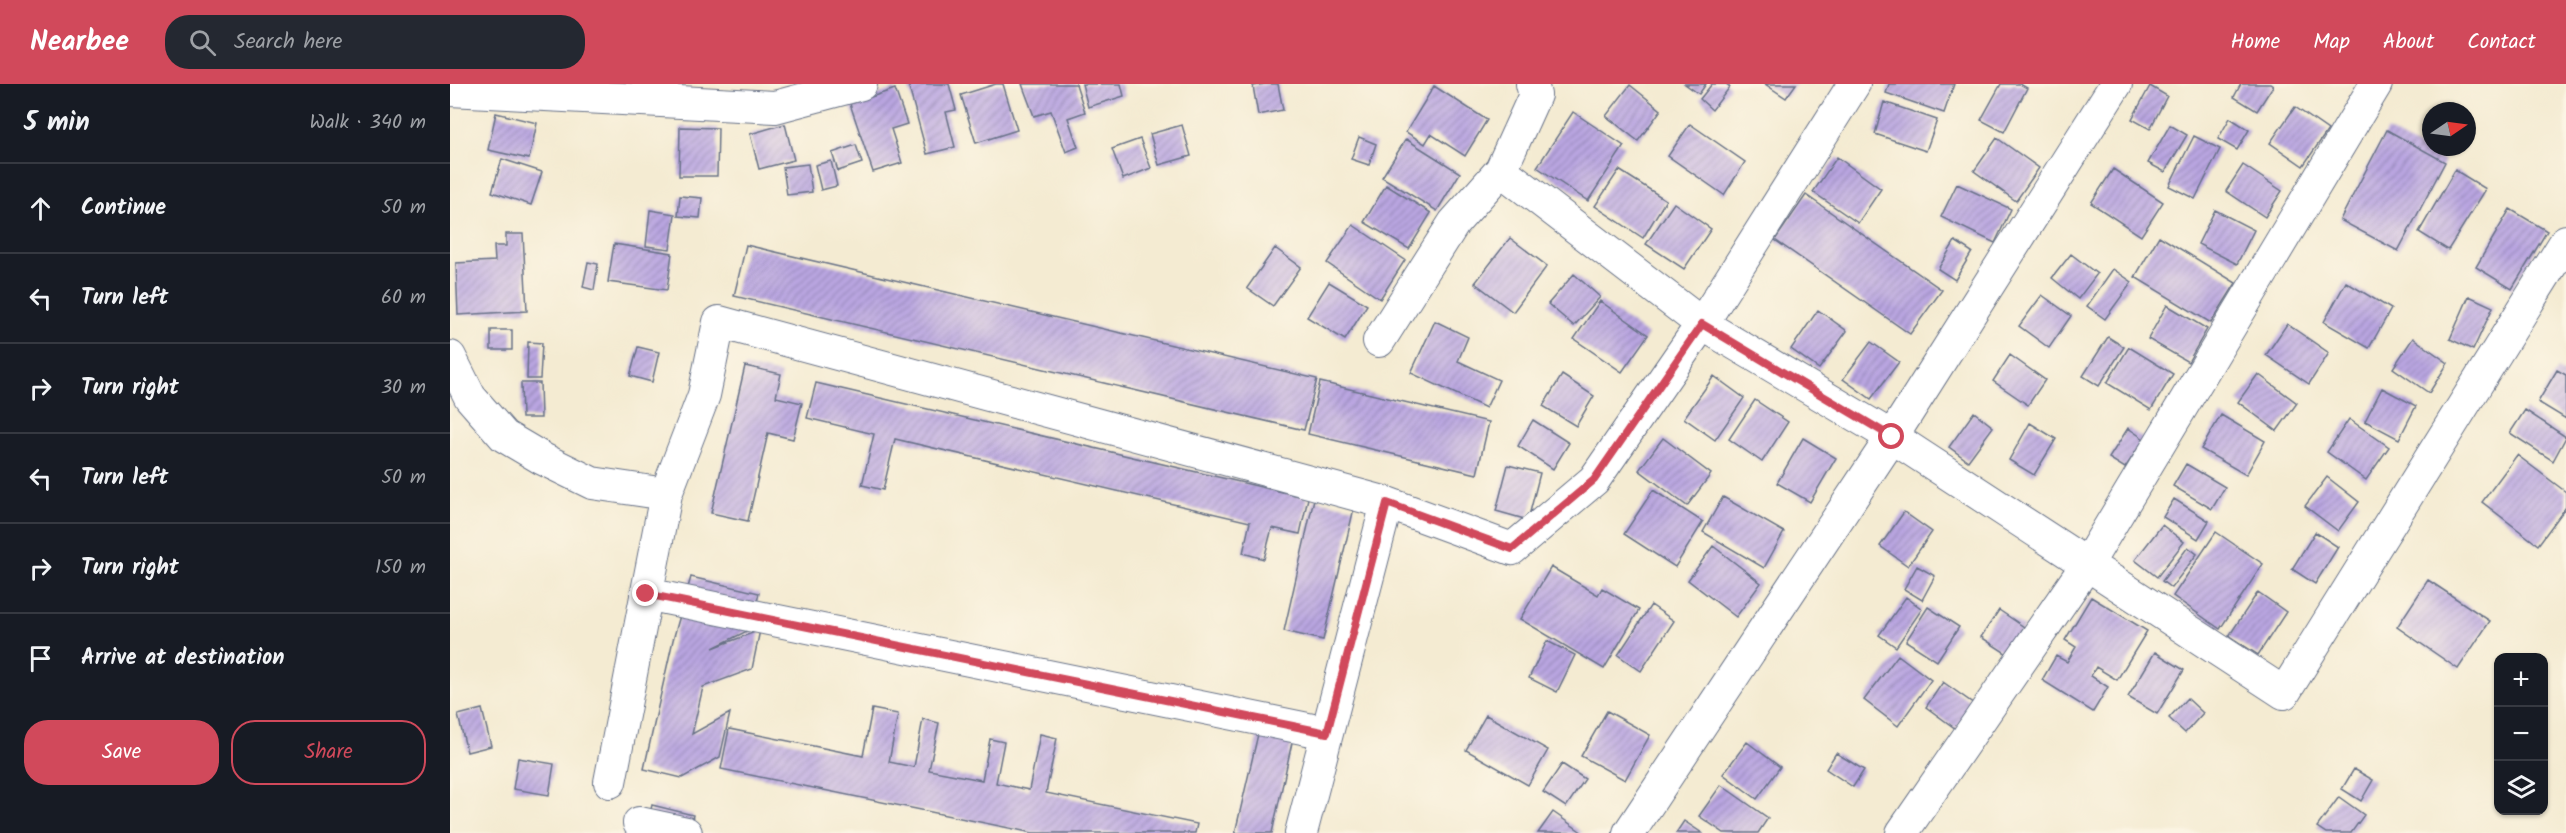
<!DOCTYPE html>
<meta charset="utf-8">
<style>
:root{--surface:#171b24;--page:#242831;--text:#f1f3f6;--muted:#9ea1a6;--line:#363941;--accent:#d1495b}
body{margin:0;font-family:Kalam,sans-serif;background:var(--page);color:var(--text)}
.controls{position:absolute;right:18px;bottom:18px;display:grid;overflow:hidden;border-radius:12px;box-shadow:0 2px 4px #0004}
.controls button{width:54px;height:54px;display:grid;place-items:center;padding:0;border:0;border-bottom:2px solid var(--line);background:var(--surface);color:var(--text);font:30px sans-serif}
.compass{position:absolute;left:1972px;top:18px;width:54px;height:54px;border-radius:50%;background:var(--surface);box-shadow:0 2px 4px #0004;rotate:77deg}
.stop{position:absolute;width:18px;height:18px;margin:-14px;border:4px solid #d1495b;border-radius:50%;background:#fff}
.stop.end{background:#d1495b;border-color:#fff;box-shadow:0 2px 6px #0008}
.list{margin:0;padding:0;list-style:none}
h2{display:flex;justify-content:space-between;align-items:center;height:78px;margin:0;padding:0 24px;font-size:26px}
h2 small{font-size:20px;font-weight:400;color:var(--muted)}
.list li{display:grid;grid-template-columns:39px 1fr auto;gap:18px;align-items:center;box-sizing:border-box;height:90px;padding:0 24px;border-top:2px solid var(--line)}
.list b{display:block;font-size:22px;white-space:nowrap}
.list em{font-size:20px;font-style:normal;color:var(--muted)}
.actions{display:flex;gap:12px;padding:18px 24px}
.actions a{flex:1;padding:14px 0;border:2px solid var(--accent);border-radius:24px;text-align:center;font-size:21px;color:var(--accent)}
.actions .main{background:var(--accent);color:#fff}
.icon{flex:none;width:33px;height:33px;fill:none;stroke:currentColor;stroke-width:2;stroke-linecap:round;stroke-linejoin:round}
.map{position:relative;flex:none;width:2116px;height:749px;overflow:hidden}
header{display:flex;align-items:center;gap:36px;box-sizing:border-box;height:84px;padding:0 30px;background:var(--accent);color:#fff}
header strong{font-size:28px}
nav{display:flex;gap:33px;margin-inline-start:auto;font-size:21px}
.search{width:420px;height:54px;background:var(--page);display:flex;align-items:center;gap:15px;box-sizing:border-box;padding:0 21px;border-radius:24px;color:var(--muted);font-size:22px}
main{display:flex}
aside{flex:1;background:var(--surface)}
.map>svg:first-child{display:block}
.building{fill:url(#building-hatch)}
.lines{fill:none;stroke-linecap:round;stroke-linejoin:round}
.minor-casing{stroke:#677187;stroke-width:34}
.minor{stroke:#fff;stroke-width:32}
.route{stroke:#d1495b;stroke-width:8}
</style>
<header>
<strong>Nearbee</strong>
<div class="search"><svg class="icon" aria-label="search" viewBox="0 0 24 24"><circle cx="10" cy="10" r="6"/><path d="M15 15l6 6"/></svg>Search here</div>
<nav><a>Home</a><a>Map</a><a>About</a><a>Contact</a></nav>
</header>
<main>
<aside>
<h2>5 min<small>Walk · 340 m</small></h2>
<ul class="list">
<li><svg class="icon" aria-label="ahead" viewBox="0 0 24 24"><path d="M12 20V5M6 11l6-6 6 6"/></svg><div><b>Continue</b></div><em>50 m</em></li>
<li><svg class="icon" aria-label="left" viewBox="0 0 24 24"><path d="M17 20v-9H6M10 6l-5 5 5 5"/></svg><div><b>Turn left</b></div><em>60 m</em></li>
<li><svg class="icon" aria-label="right" viewBox="0 0 24 24"><path d="M7 20v-9h11M14 6l5 5-5 5"/></svg><div><b>Turn right</b></div><em>30 m</em></li>
<li><svg class="icon" aria-label="left" viewBox="0 0 24 24"><path d="M17 20v-9H6M10 6l-5 5 5 5"/></svg><div><b>Turn left</b></div><em>50 m</em></li>
<li><svg class="icon" aria-label="right" viewBox="0 0 24 24"><path d="M7 20v-9h11M14 6l5 5-5 5"/></svg><div><b>Turn right</b></div><em>150 m</em></li>
<li><svg class="icon" aria-label="arrive" viewBox="0 0 24 24"><path d="M6 21V4h12l-3 4 3 4H6"/></svg><div><b>Arrive at destination</b></div></li>
</ul>
<div class="actions"><a class="main">Save</a><a>Share</a></div>
</aside>
<div class="map">
<svg width="2116" height="749" viewBox="0 0 2116 749">
<defs>
<pattern id="building-hatch" width="6" height="6" patternUnits="userSpaceOnUse" patternTransform="scale(1.5)"><rect width="6" height="6" fill="#baa6e1"/><path d="M-1 1l2-2M0 6l6-6M5 7l2-2" fill="none" stroke="#9688ba"/></pattern>
</defs>
<rect width="100%" height="100%" fill="#fcf5e5"/>
<filter id="ink" filterUnits="userSpaceOnUse"><feTurbulence type="fractalNoise" baseFrequency=".0167" numOctaves="2"/><feDisplacementMap in="SourceGraphic" scale="12" xChannelSelector="R" yChannelSelector="G"/><feConvolveMatrix kernelMatrix="1 2 1 2 8 2 1 2 1" color-interpolation-filters="sRGB"/></filter>
<filter id="wash" filterUnits="userSpaceOnUse"><feTurbulence type="fractalNoise" baseFrequency=".008" numOctaves="4" result="noise"/><feDisplacementMap in="SourceGraphic" scale="24" xChannelSelector="R" yChannelSelector="G"/><feGaussianBlur stdDeviation="1.35" result="paint"/><feColorMatrix in="noise" values="0 0 0 0 0 0 0 0 0 0 0 0 0 0 0 0 0 1.4 0 .05"/><feComposite in="paint" operator="in"/></filter>
<g filter="url(#wash)">
<rect width="100%" height="100%" fill="#f4ebd2"/>
<g id="blocks">
<path class="building" d="M458,0h41l7,26 -10,2 9,35 -28,7z
M546,0h7l14,46 -41,13 -15,-48z
M572,0h54l9,28 -17,6 10,29 -12,5 -15,-41 -17,5z
M632,0h39l3,12 -36,11z
M815,0h13l5,26 -25,5 -5,-29z
M1235,0h21l-7,10z
M1262,0h14l4,3 -18,23 -12,-11z
M1315,0h31l-10,14z
M1439,0h65l-10,29 -58,-20z
M1551,0h19l7,4 -23,44 -23,-12z
M1791,0h29l3,2 -16,25 -23,-14z
M1180,1l31,25 -23,31 -32,-25z
M984,2l53,34 -22,36 -34,-22 -6,10 -19,-12z
M1700,2l17,10 -17,33 -18,-10z
M445,5l12,35 -16,5 11,34 -29,9 -23,-68z
M1434,18l53,18 -11,31 -51,-17z
M1845,23l33,23 -25,36 -33,-23z
M1123,28l51,34 -36,55 -51,-34z
M46,29l41,10 -8,36 -41,-9z
M1780,34l19,12 -12,20 -19,-11z
M335,40l9,36 -35,9 -9,-35z
M1240,40l55,38 -21,33 -56,-39z
M732,41l9,31 -32,9 -9,-31z
M1720,41l17,10 -22,37 -17,-9z
M230,43l38,1 -1,48h-38z
M1937,46l58,32 -47,89 -58,-31z
M1744,52l26,13 -25,50 -26,-13z
M909,53l17,7 -7,21 -18,-6z
M1547,54l42,30 -23,33 -42,-30z
M690,55l11,29 -28,11 -11,-30z
M956,55l54,34 -23,38 -55,-34z
M406,61l6,18 -24,8 -6,-18z
M1387,73l44,32 -23,34 -45,-31z
M52,75l40,13 -11,33 -39,-13z
M381,77l6,25 -16,4 -6,-25z
M358,80l4,28 -25,3 -4,-28z
M1793,81l39,26 -17,26 -39,-26z
M1663,85l50,33 -22,34 -50,-33z
M1169,86l47,30 -23,38 -48,-32z
M2005,86l31,19 -38,61 -29,-18z
M1507,100l54,25 -16,34 -54,-26z
M936,101l45,28 -22,36 -45,-27z
M1356,111l136,95 -32,44 -135,-94z
M230,112l22,2 -2,20 -22,-2z
M1224,119l37,26 -27,40 -38,-25z
M2060,125l37,22 -35,58 -36,-22z
M200,126l25,4 -5,35 -24,-3z
M1765,126l39,20 -17,34 -39,-20z
M903,141l52,35 -25,39 -53,-36z
M56,150h17l4,77 -69,4 -2,-52 39,-2 -1,-15h12z
M1709,152l77,47 -25,40 -76,-46z
M1060,154l37,28 -34,46 -38,-29z
M1505,157l17,11 -17,28 -17,-11z
M164,160l58,9 -5,37 -59,-8z
M296,161l571,134 -13,51 -570,-134z
M825,164l26,19 -28,39 -26,-18z
M1621,170l26,20 -19,25 -26,-21z
M138,178l10,2 -4,26 -11,-3z
M1663,185l19,13 -27,37 -18,-13z
M1124,190l26,23 -26,29 -26,-22z
M879,198l38,23 -22,35 -38,-23z
M1896,198l45,27 -22,39 -45,-26z
M1592,211l29,21 -22,32 -30,-22z
M2019,212l24,11 -20,43 -23,-11z
M1150,217l48,34 -26,37 -48,-33z
M1717,221l40,24 -19,33 -40,-23z
M1368,226l29,21 -28,38 -28,-20z
M985,237l33,16 -10,24 41,19 -13,28 -75,-35z
M1837,240l42,29 -20,31 -43,-29z
M41,246h21v20h-21z
M1658,253l16,10 -25,39 -16,-10z
M1963,254l35,25 -19,30 -36,-25z
M78,258l14,1 -2,36h-13z
M1421,258l28,20 -28,37 -28,-20z
M188,263l21,5 -7,30 -22,-6z
M1679,263l44,27 -22,36 -44,-27z
M1560,271l35,25 -17,25 -35,-24z
M295,282l36,8 -5,23 26,6 -9,36 -25,-6 -20,88 -37,-8z
M2107,286l9,5v44l-28,-17z
M1808,290l39,29 -20,28 -39,-29z
M1112,291l32,21 -18,30 -33,-20z
M1264,292l30,22 -29,42 -31,-22z
M870,298l169,40 -12,52 -169,-40z
M71,299h19l1,35h-19z
M366,299l492,115 -8,36 -28,-6 -8,31 -21,-6 7,-31 -355,-83 -12,51 -21,-5 12,-51 -67,-16z
M1932,304l34,18 -17,33 -34,-18z
M1305,316l33,22 -26,40 -33,-23z
M2075,326l41,27 -13,24 -43,-28z
M1524,328l19,15 -25,34 -19,-14z
M1771,331l44,26 -19,34 -45,-26z
M1899,335l40,28 -23,33 -39,-28z
M1083,336l36,23 -16,26 -35,-23z
M1580,339l26,16 -22,36 -25,-15z
M1678,344l16,11 -19,29 -16,-10z
M1213,354l48,36 -24,32 -48,-36z
M1353,354l33,20 -26,44 -33,-19z
M2067,371l49,37v15l-28,38 -56,-43z
M1736,380l39,23 -13,22 -39,-23z
M1058,381l32,8 -12,47 -32,-9z
M1877,393l32,25 -21,29 -33,-25z
M1203,406l50,32 -28,45 -51,-33z
M1273,413l61,35 -20,36 -61,-36z
M864,415l40,9 -31,132 -39,-9z
M1724,415l35,22 -11,18 -35,-22z
M1454,428l28,20 -24,34 -28,-20z
M1712,441l22,17 -27,35 -22,-17z
M1766,448l47,32 -43,65 -47,-33z
M1865,448l23,15 -23,37 -23,-15z
M1263,462l48,37 -25,34 -48,-37z
M1738,463l9,7 -26,34 -9,-7z
M1467,482l18,10 -13,24 -18,-11z
M1101,483l47,28 4,-7 37,22 -35,59 -84,-50z
M241,493l68,16 -8,36 -38,19 47,-18 -8,39 -49,18 -11,47 38,-21 -10,44 -38,21 -38,-9 29,-129z
M1978,496l62,41 -32,48 -61,-42z
M1808,508l28,20 -28,43 -29,-19z
M1456,513l16,12 -26,38 -17,-12z
M1641,513l56,34 -30,49 -21,-13 -5,9 17,11 -15,25 -51,-32 14,-24 11,6 9,-15 -11,-7z
M1201,521l23,16 -33,50 -23,-16z
M1478,523l31,20 -22,34 -31,-20z
M1549,526l25,17 -17,27 -26,-17z
M1097,557l28,14 -18,37 -28,-14z
M1705,568l29,18 -27,44 -29,-17z
M1448,571l33,25 -33,46 -34,-26z
M1493,598l31,22 -18,25 -30,-22z
M1737,614l16,15 -18,20 -16,-15z
M32,625l9,37 -24,6 -9,-37z
M422,625l26,5 -9,48 25,5 9,-48 16,4 -10,47 53,10 8,-41 14,3 -8,41 33,7 11,-56 17,4 -11,55 151,31 -2,9h-162l-312,-64 8,-40 134,27z
M1157,627l43,24 -25,45 -44,-24z
M1036,631l62,35 -20,35 -62,-35z
M809,646l34,8 -21,95h-37z
M1297,658l33,25 -23,32 -34,-25z
M1386,669l28,17 -11,17 -27,-18z
M68,674l36,6 -5,31 -36,-6z
M1112,680l23,15 -19,28 -23,-15z
M1904,685l19,11 -12,21 -19,-12z
M1271,701l47,33 -10,15h-34l-25,-17z
M1889,713l25,18 -13,18h-25l-9,-6z
M202,721l41,10 -4,18h-44z
M1103,728l30,21h-45z
M1234,737l18,12h-26z"/>
</g>
</g>
<g filter="url(#ink)">
<use href="#blocks" fill-opacity="0" stroke="#677187" stroke-width="1.5"/>
<g class="lines">
<defs>
<path id="minor" d="M0,6l325,17 86,-23
M1051,86l201,154 190,113 392,256 282,-452
M929,257l75,-118 47,-53 34,-75 -3,-11
M0,273l20,40 34,39 39,23 49,24 74,11
M196,510l681,139
M160,698l56,-288 38,-99 15,-73 668,181 125,46 82,-69 108,-156 152,-240
M189,739l47,10
M851,749l86,-330
M1179,749l263,-396 224,-353
M1452,749l184,-267 290,-482"/>
</defs>
<use href="#minor" class="minor-casing"/>
<use href="#minor" class="minor"/>
</g>
</g>
<g class="lines" filter="url(#ink)">
<path class="route" d="M196,510l681,139 60,-230 125,46 82,-69 108,-156 190,113"/>
</g>
</svg>
<div class="controls">
<button>+</button>
<button>−</button>
<button><svg class="icon" aria-label="layers" viewBox="0 0 24 24"><path d="M12 4l9 5-9 5-9-5zM3 14l9 5 9-5"/></svg></button>
</div>
<svg class="compass" viewBox="-18 -18 36 36"><path d="M0-13l5 13h-10z" fill="#e53935"/><path d="M0 13l5-13h-10z" fill="#9ea1a6"/></svg>
<div class="stop" style="left:1442px;top:353px"></div>
<div class="stop end" style="left:196px;top:510px"></div>
</div>
</main>
